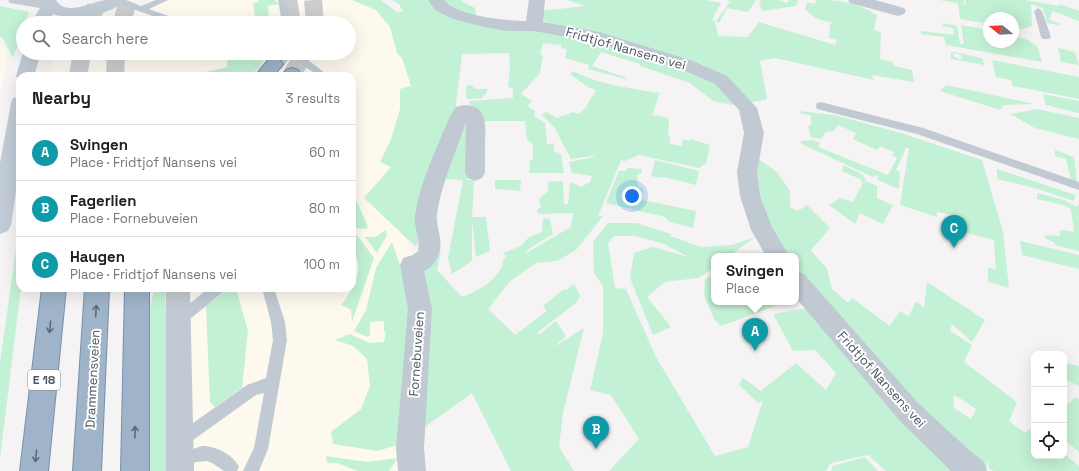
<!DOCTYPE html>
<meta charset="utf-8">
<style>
:root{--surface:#fff;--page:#f2f2f2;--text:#202124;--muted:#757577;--line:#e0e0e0;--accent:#0f766e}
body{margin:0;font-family:"Space Grotesk",sans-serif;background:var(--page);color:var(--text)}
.controls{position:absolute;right:12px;bottom:12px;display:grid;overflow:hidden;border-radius:8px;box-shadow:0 4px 16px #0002}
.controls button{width:36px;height:36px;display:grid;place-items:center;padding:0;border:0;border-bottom:1px solid var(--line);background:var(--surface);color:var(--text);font:20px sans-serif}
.compass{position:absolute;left:983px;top:12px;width:36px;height:36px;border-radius:50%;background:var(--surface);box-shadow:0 4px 16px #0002;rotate:288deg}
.you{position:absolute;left:632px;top:196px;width:14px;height:14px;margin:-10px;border:3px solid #fff;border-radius:50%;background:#1a73e8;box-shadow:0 0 0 6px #1a73e833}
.badge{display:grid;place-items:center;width:26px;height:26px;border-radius:50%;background:var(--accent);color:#fff;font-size:13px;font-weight:700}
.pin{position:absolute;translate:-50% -33px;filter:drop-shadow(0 1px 2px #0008)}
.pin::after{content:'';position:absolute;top:21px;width:14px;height:12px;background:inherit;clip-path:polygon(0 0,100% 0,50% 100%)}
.popup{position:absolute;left:711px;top:253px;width:88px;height:52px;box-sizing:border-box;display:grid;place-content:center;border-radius:8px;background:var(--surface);filter:drop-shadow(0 1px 3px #0005);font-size:13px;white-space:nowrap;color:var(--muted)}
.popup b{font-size:15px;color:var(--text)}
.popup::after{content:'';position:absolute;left:50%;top:100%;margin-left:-8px;border:8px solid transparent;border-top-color:var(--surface)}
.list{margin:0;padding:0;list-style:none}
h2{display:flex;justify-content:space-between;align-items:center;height:52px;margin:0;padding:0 16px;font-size:17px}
h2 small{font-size:13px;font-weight:400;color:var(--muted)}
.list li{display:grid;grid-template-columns:26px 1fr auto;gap:12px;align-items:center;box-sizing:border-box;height:56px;padding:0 16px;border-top:1px solid var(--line)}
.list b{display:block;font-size:15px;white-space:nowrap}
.list p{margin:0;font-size:13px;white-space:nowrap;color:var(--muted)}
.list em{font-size:13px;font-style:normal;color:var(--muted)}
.icon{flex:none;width:22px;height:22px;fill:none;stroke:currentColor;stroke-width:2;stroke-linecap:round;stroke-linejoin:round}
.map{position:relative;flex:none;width:1079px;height:471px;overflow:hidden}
.search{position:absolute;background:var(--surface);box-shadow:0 4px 16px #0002;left:16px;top:16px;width:340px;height:44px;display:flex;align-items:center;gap:10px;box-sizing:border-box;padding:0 14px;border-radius:22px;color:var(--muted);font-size:15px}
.panel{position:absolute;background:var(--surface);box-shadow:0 4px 16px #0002;left:16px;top:72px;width:340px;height:220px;border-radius:12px}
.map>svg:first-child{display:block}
.commercial{fill:#fdf9ef}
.green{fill:#c3f1d5;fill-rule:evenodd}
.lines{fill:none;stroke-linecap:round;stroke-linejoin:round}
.trunk-tunnel{stroke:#caccce;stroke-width:18;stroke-dasharray:18 9;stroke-linecap:butt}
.trunk-casing{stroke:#7690ad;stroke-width:2}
.service{fill:#c1cad2;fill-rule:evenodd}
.minor{fill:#c1cad2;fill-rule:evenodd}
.secondary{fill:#c1cbd6;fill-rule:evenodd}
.trunk{fill:#9fb4c9;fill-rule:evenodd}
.oneway{stroke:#5b6976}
.labels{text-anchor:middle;stroke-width:4;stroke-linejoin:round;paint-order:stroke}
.shield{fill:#fff;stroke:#808990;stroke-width:1}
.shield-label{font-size:12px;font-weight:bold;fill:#4a5661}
.street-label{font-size:13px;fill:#4a5661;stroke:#fff}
</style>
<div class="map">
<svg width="1079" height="471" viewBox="0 0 1079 471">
<rect width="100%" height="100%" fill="#f5f3f3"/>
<path class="commercial" d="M171,0h205l40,30 21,69 -41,110 24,67 3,195h-257l3,-183h183v-212h-68l-28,-14 -70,14h-135l4,-23h294v-30h-252l8,-3 28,-5z
M0,42l8,10 -8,45z"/>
<path class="green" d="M258,0h17l4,4 -11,2 1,17h-13l-3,-20 5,-1z
M352,0h29l17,13 5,-2 -4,-7 -7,-4h69v1l14,7 3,17 54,5 63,10 24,10 78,24 32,18 4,13 -20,-4 -23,-18 -50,-17v-2l-39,-12 -9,14 35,12 -1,1 -38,-10 1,-4 -24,-7 2,-9 -6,-1v-3l-18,-2 -3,11 3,2 -3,17 -19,21 11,7 -4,5 7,5 -1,5 11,7 2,21h7v7l7,3 3,19h-35l1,-13 3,-1v-15l-6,-4 -2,-19h-47v-8l-9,-9 1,-3 43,-3v-10l-5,-1 2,-19 -1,-15 -47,1 -6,51 25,31 -1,39 -15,5h9l-2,37h14l4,34 -14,6 -4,-37v41l-20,13 -4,-16 15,-78 -20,-1 -27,68 -52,-49 27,-31 -11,-5 11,-23 9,-30v-20l11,-3 -9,-28 -5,-5 -7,-26 -14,-17z
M567,0h139l15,3 -9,17 3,1 3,15 30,1 11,-15 76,23 2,-5 -8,-2 1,-13 2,-3c-11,0 -19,-5 -27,-13l2,-7 8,2 1,-4c25,0 39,2 61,15l-3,15 7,2 -1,27 13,3 1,4 18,4 2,12 -42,-7 2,5 -99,-22 -15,3 7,38 -18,4 -46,-38 -163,-45 -1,-9 47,-5z
M726,0h30l-8,12 -21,-4 -8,15 -3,-2 14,-19z
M761,0h17l9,3 2,-3h8l1,1 -2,5 -34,5 -3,-8z
M939,0h25v4h-5l7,1 -1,-5h60l34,6 1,-2 19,7v10l-26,-10 -4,8 11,5 -1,1 -12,-2 -4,-15 -12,-4 1,22 -10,3 -9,-1v-10h-24v6l-29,-5 -2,-16z
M0,6l29,6 -4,11h-2v7l-10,28 -9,-18 -4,-4z
M943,23l14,3 3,18h4l-3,-19 28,5v12h24v-7l15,5 9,6 5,16 -96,-17 -2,-8 -23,-3v-3l33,4 -1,-7 -10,-2z
M1058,48l17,4 4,13 -18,-3z
M954,52l27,6 2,2 1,5 -25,-5 -1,-1h4l-1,-4 -8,-2 1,4 4,1v2l-7,-1v-6z
M240,53h25l-4,6 3,3 -14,14h-62l39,-9 1,-11z
M992,60l87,17v22l-66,-13 -2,-6 -15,-3z
M573,71c27,14 57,17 87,22l-8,22 14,2 3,3 -1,15 2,2v7l12,2 1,-7 7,2v-2l20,6 -4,18 -7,5 -60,-13 -14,6 -4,-1 -23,56h5l-27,34 -19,11 -21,2 -27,19 -21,27 27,26 32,-24 -4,-5 21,-17 2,1 8,-6 6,11 -3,7 -40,31 2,2 17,-14 10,15 -12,11 30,-19 -21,85 -4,34 15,24h-63l-39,-78 -50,36 1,-153 3,-11 15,-14 -4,19 25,27c17,-7 33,-15 41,-33l-1,-2 4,-6 -3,-3 18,-7 7,-8 14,-6 1,-14 7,1 3,15 -26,16 -1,3 45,-26 2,-14 -35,1 -1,-4 4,-3 -2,-8 9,-8v-9l15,-1 1,24 4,-1 2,-22 11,5 9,-5 2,-6 -20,-3 -3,-11 26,-5 -2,-1 -22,3 -17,-32 -12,-12 4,-3 11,6 16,-6 6,2 7,-7 10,-17 -8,-3 -18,-13z
M471,85l4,4h12v3l-5,6 -14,1 -2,-2v-11z
M946,85l88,19 -30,1 -4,5 -60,-19z
M1043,94l36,7v12l-33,-8z
M1037,109l42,9v21l-44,-11 -25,-14z
M799,111l35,4 67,18 81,27 21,72 6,56 -21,-6v-14l8,1 -2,-29 -39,-10 -1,-15 -17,-3v5l-37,-12 9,-57h-3l-10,22 4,2 -1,17 -21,-9v-4l-4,-1 -1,2 -71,-33 -2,-3 13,-1 7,3 -2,4 70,28 9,-17 -5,-3 2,-3 -14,-6 -3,4 -24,-11 3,-6 -18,-8 -4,6 -8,1 -5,7 -10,-2 -3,-10 3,-3v-9l-9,-1z
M1055,150l19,7 3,25 -6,-2 -5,-21 -11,-3z
M758,159l18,12 14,20v16l8,4 9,-6 23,23 -19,22 16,19 5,20 16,14 4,-5 38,28 10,-15 9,5 7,-15 8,7 3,-26 58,38 -13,22 -20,-18 -2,7 22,14 -8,17 53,40 -8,19 16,12 7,-5 2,2v26h30v-2l15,12v5h-85l-5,-2 -2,-12v14l-53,-44 -138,-154v-17h-12l-28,-61zM953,396l5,1 18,12 -5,10 -17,-11z
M655,160l44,11 -3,14 -32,-8 -2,1 -11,-2z
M843,165l19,9 4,7 11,5v12l16,7 -10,19 -23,-11 -5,11 -26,-19 11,-7 13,4 10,-19 -3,-4 -18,-8z
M628,168l14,1 -1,4 -4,2 1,11 5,3 -1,11 54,11 -3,17 -24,-6 -4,-5 -59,-14 13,-32h6z
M997,169l78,26 -1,6 -39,-13 -38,-9z
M495,180h26l-1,11c-9,0 -16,-2 -25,-2z
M352,183l4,16 12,28 -3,2 -13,-1z
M1037,193l27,7 13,7 2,-3v47l-24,-6 -1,-3 -8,-3 -2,-4 15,1 2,-6 13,2 -3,-23 -8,-4 -26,-6z
M20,221l1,67 -21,170v-95z
M608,223h29l34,11 -1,2 31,11 31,-2 23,-8 -26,19h-15v12l-16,10 -33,4 -18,15 24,30 -18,8 -23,-57 4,-25 19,-6 36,10 -25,-13 -28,-8h-22l-6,7 7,45 11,1 30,68 59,99 33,-9 15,-47 -5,3 -19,-18 4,-7 18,13 35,-28 30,27 10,-17 -21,-23 -22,1 -20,-37 39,-7 152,164h-78l-18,-16 -37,8 -5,8h-217l30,-32 -28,-44 -21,-5 13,-56v-47l-9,-15 -1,-30z
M386,230l1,5 -10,18 -12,-16h10z
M352,234l5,1 17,23 -22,64 -1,-12 -10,-5c11,-14 26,-39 11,-54z
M1020,241l59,14v14l-57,-14z
M392,242l16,46 4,37 -11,119 -24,7 -44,-7 -2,-12 30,-23 9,-23 -3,-27 -14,-13 -18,-6 15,-6 19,9 15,-1 2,-11 -2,1v-11l-14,1v13l-3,2 -13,-6 12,-21 10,-42z
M714,273v29h72l-65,24 -7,-7 -10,-24 1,-15z
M154,288h11l6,145v38h-23l1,-158z
M229,288h7l12,43 -6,57 -27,19 -5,-5 -4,-96z
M1064,363l15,3v20l-15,-7z
M1075,397l4,2v53l-15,-13v-35l6,-1z
M326,456l41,6 31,-4 -9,13h-31l-21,-8h-10z
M865,457l13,14h-47l2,-5z"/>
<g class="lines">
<path class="trunk-tunnel" d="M288,0l4,23
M313,0l2,23
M90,23l8,-23
M122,23l6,-23
M274,64l8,-11
M292,74l13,-21
M78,76l4,-23
M115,76l1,-23"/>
<defs>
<path id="trunk" d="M274,58l6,2 3,4 -9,12h-19l13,-16z
M292,68l6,2 3,4 -1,2h-19l5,-6z
M42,288h24l-18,183h-28z
M85,288h24l-8,183h-28z
M125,288h24v183h-28z"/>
</defs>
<use href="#trunk" class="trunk-casing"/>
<path class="service" d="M114,0h12l15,6 15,-6h12l-19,9 33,12 2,2h-13l-56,-21z
M278,0h8l6,23h-10z
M1038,8l4,3 9,26 -2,2h-6l-2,-2 -7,-26z
M289,53h10l26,20 -4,3 -4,-1 -26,-18z
M821,102l102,26 156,54v8l-162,-56 -100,-25 -1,-3 1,-3z
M209,288h15l-1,4 -39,32 -5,2 -5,-2 -2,-4 2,-4z
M262,288h12l11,34 2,18 -19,109 -9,22h-16l11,-23 10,-55 -8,2 -70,50 -5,2 -5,-2 -2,-5 2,-5 71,-50 19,-7 7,-38 -2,-18z
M202,446c13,0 31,8 37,21l-2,4h-13l-12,-8 -5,-2 -11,1 -16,6 -5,-3 -3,-5 3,-5z"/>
<path class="minor" d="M428,0h16c12,16 63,21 82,21l3,-21h16l-2,22 56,10 94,29 34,15 30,32 7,25 -7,39 3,24 12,31 17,29h-23l-15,-26 -11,-34 -3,-24 7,-39 -5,-23 -24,-26 -34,-15 -91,-28 -56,-10h-26l-24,-4 -31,-8 -18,-9z
M848,0h27l29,8 2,3 -2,3 -6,2 -48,-13z
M463,105c24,0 23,18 22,36 0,11 0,21 0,32l-3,5 -7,3 -7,-3 -3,-5 1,-51c-10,30 -24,60 -29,91 -2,14 7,27 2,40 -3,9 -7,15 -15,18l8,38 -8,139 2,23h-28l-2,-23 12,-139 -8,-44 3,-7 10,-3 5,-4c3,-12 -5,-24 -3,-36 5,-34 22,-67 35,-99l6,-9z
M796,271l8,3 114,129 51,47 14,11 4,10h-36l-51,-50 -104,-123z
M166,288h24l4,183h-28z"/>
<path class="secondary" d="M8,0h48c10,17 35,2 49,0 6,0 13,0 19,0 -11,16 -54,20 -71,14l-6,9h-16l9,-15 -30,-5z
M23,53h18l-7,23h-14v5l-4,-5z
M20,97v68l-9,60 -3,6 -8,3v-71l11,-60 2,-5z"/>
<use href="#trunk" class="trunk"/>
</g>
<defs><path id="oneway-shaft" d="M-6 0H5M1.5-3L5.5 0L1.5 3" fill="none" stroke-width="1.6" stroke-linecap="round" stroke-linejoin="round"/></defs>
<g class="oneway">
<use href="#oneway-shaft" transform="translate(96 311) rotate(-87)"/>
<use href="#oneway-shaft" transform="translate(50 327) rotate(96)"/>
<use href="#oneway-shaft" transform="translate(135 432) rotate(-89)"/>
<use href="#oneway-shaft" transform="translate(36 456) rotate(96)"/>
</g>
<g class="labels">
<rect class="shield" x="28" y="370" width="32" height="20" rx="3"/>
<g class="shield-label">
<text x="44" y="384">E 18</text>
</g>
<g class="street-label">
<text transform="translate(626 48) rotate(16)" y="5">Fridtjof Nansens vei</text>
<text transform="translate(416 354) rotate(-86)" y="5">Fornebuveien</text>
<text transform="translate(92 379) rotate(-87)" y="5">Drammensveien</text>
<text transform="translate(882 379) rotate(48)" y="5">Fridtjof Nansens vei</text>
</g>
</g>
</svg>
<div class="controls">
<button>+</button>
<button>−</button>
<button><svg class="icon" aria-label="locate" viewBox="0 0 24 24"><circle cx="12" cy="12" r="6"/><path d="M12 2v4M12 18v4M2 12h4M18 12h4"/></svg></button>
</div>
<svg class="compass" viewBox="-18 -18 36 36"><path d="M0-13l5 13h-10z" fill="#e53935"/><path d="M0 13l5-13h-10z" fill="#757577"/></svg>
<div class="you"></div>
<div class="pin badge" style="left:755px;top:351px;background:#0f9aa8">A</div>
<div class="popup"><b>Svingen</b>Place</div>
<div class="pin badge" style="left:596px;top:449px;background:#0f9aa8">B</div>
<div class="pin badge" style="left:954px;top:248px;background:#0f9aa8">C</div>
<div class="search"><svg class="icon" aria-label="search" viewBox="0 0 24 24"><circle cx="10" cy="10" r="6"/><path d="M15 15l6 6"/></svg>Search here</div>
<section class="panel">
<h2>Nearby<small>3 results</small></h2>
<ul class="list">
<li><span class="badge" style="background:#0f9aa8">A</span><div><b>Svingen</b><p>Place · Fridtjof Nansens vei</p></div><em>60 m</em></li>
<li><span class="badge" style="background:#0f9aa8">B</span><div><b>Fagerlien</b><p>Place · Fornebuveien</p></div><em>80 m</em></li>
<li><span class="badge" style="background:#0f9aa8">C</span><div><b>Haugen</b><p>Place · Fridtjof Nansens vei</p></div><em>100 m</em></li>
</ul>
</section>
</div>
